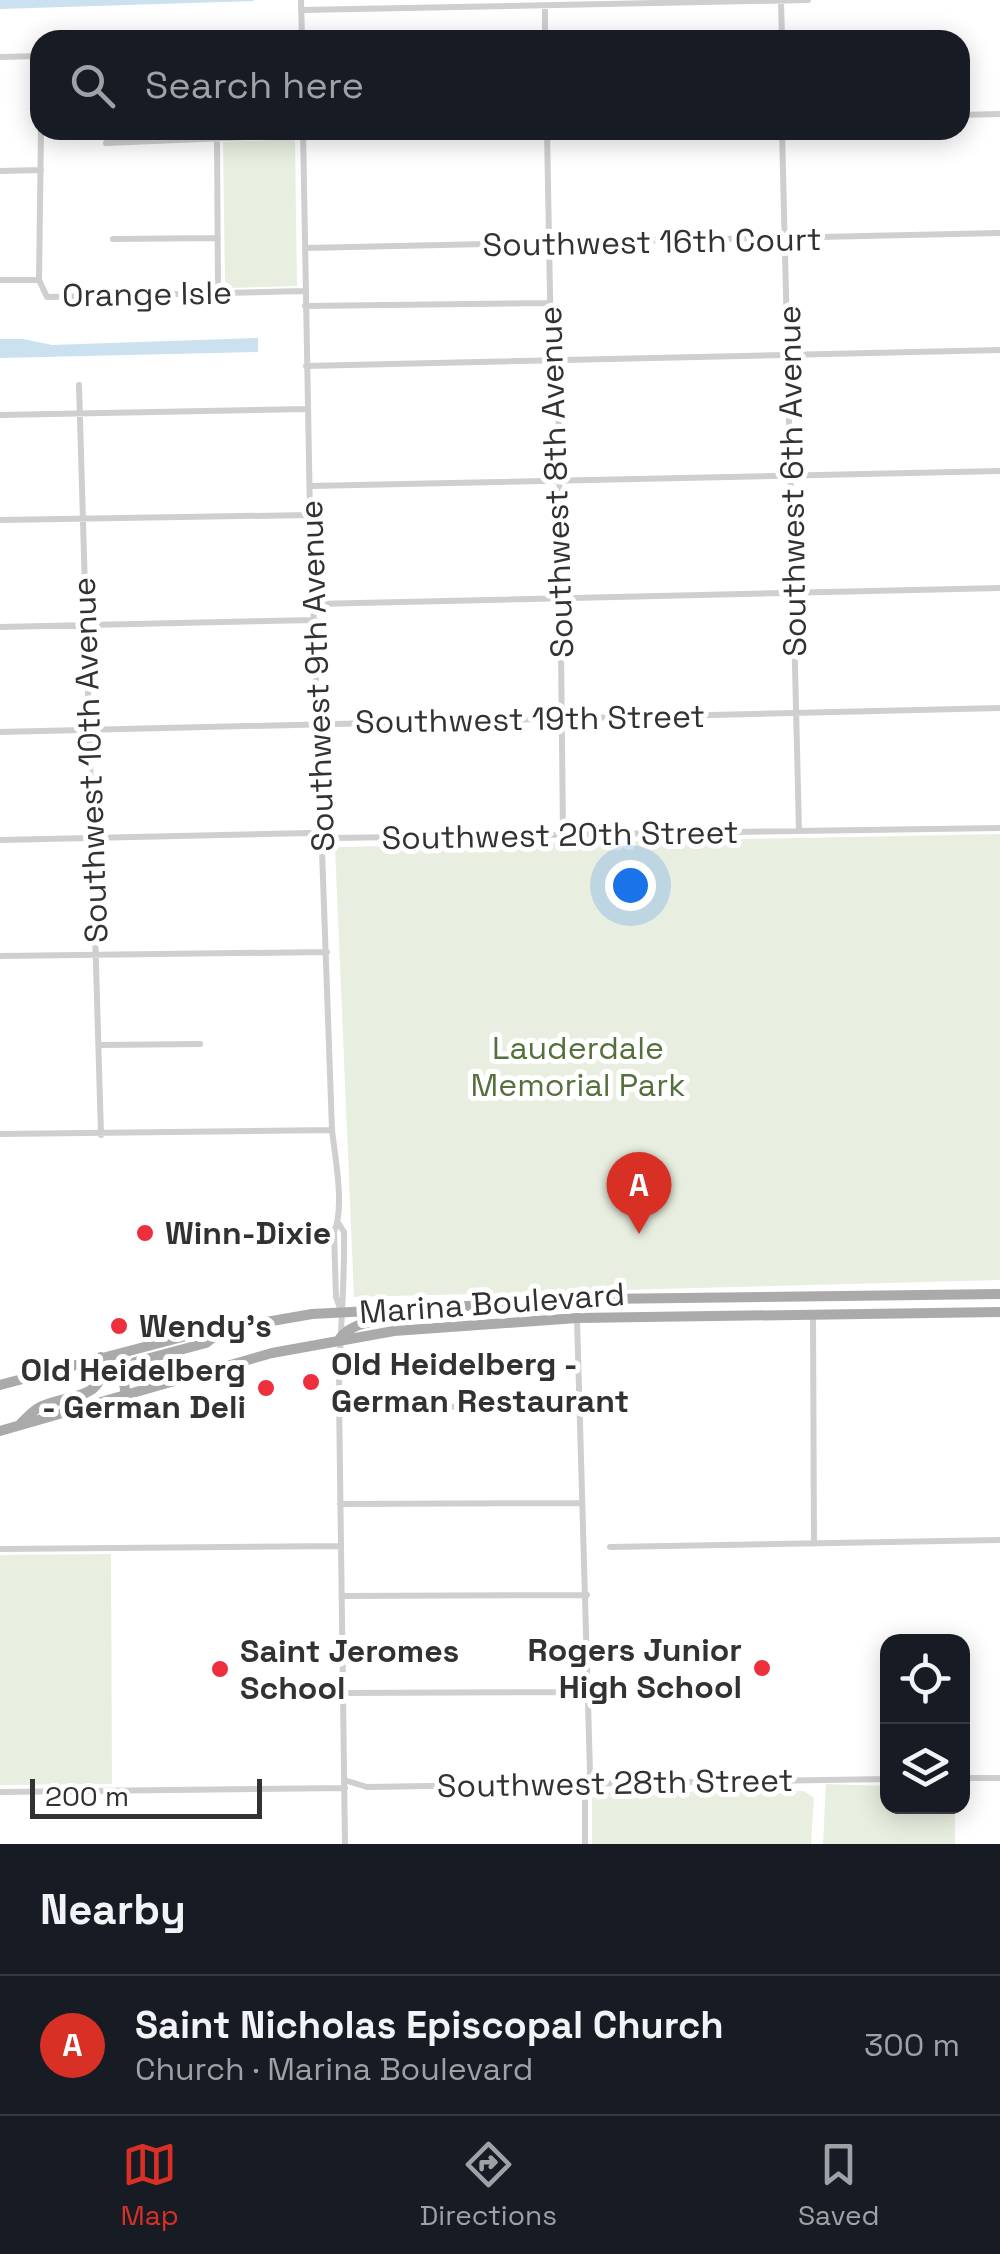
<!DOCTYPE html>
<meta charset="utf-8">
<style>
:root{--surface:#171b24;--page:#242831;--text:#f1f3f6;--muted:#9ea1a6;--line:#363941;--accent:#d93025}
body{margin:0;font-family:"Space Grotesk",sans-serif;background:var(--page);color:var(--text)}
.controls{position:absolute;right:30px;bottom:30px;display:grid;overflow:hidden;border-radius:20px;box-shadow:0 5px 25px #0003}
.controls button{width:90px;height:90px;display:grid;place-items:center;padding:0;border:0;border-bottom:2px solid var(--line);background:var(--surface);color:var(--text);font:50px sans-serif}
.scale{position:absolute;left:30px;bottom:25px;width:232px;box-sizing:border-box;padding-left:10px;border:5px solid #323232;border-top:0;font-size:28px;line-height:35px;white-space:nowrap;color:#323232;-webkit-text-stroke:8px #fff;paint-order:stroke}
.you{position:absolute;left:630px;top:885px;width:35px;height:35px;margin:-25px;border:8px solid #fff;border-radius:50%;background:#1a73e8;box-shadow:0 0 0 15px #1a73e833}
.badge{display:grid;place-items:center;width:65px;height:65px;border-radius:50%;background:var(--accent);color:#fff;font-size:32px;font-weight:700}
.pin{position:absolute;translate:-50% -82px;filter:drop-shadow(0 2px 5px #0008)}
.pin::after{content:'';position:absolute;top:52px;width:35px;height:30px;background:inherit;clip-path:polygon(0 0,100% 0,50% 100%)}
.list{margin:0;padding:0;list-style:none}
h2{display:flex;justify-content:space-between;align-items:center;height:130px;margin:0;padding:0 40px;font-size:42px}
h2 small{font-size:32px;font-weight:400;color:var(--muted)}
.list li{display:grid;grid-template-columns:65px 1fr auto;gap:30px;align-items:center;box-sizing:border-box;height:140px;padding:0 40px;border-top:2px solid var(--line)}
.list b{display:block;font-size:38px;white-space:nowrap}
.list p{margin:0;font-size:32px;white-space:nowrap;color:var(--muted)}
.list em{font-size:32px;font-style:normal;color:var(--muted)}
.icon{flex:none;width:55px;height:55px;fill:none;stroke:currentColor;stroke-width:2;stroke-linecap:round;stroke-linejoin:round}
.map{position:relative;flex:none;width:1000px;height:1844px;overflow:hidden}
.search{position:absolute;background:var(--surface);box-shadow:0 5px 25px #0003;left:30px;right:30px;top:30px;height:110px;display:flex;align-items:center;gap:25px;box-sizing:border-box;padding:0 35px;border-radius:30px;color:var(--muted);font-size:38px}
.sheet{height:270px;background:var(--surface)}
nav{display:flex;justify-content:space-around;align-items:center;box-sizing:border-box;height:140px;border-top:2px solid var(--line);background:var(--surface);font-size:28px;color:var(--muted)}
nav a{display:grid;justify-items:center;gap:5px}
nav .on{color:var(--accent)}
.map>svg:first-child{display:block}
.green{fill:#e8efe0}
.water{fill:#cbe1ef}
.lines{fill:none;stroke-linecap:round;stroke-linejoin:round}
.street{stroke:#cfcfcf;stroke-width:6}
.primary{stroke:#aaa;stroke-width:10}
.poi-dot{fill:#ed2f3d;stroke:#fff;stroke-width:4}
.labels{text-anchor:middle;stroke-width:10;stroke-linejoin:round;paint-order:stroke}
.street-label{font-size:32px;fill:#323232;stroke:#fff}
.park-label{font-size:32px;fill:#54703c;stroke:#fff}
.poi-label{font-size:32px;font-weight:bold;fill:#323232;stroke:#fff;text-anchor:start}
</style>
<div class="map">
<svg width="1000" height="1844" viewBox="0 0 1000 1844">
<rect width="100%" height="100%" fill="#fff"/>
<path class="green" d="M291,139l4,2 2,145 -67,2 -5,-6 -2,-140z
M1000,834v446l-646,17 -19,-450z
M111,1554l1,230 -112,1v-230z
M826,1784l61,2 1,20 67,1v37h-132z
M804,1791l10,7 -3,46h-219v-46l9,-6z"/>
<path class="water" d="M0,0h254v1l-254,8z
M258,338v14l-258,6v-19h23l29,6z"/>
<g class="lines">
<path class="street" d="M301,0l1,40
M781,1l1,39
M545,7v33
M301,10l507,-10
M0,57l40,-1
M960,115l40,-1
M303,130l7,385 22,615c3,27 13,78 2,102l2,65 5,14
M547,130l4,219 7,21 5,465
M782,130l17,701
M217,137l1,156
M106,143l189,-8 425,-5
M0,171l41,-1
M113,239l105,-1
M305,248l695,-15
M0,280h39l8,17 258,-6
M39,280l2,-150
M305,306l245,-3
M306,366l694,-16
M79,385l22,750
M0,415l308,-6
M310,486l690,-15
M0,520l310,-5
M315,604l685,-16
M0,627l315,-7
M0,732l1000,-24
M0,840l309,-7 24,5 667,-10
M0,956l327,-4
M100,1045l100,-1
M0,1134l332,-4
M339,1224l5,8c1,56 -5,109 -5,165l6,447
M813,1316l1,228
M577,1319l13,453 -5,22v50
M339,1409l239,-5
M340,1504l242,-1
M610,1547l390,-7
M0,1549l341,-3
M342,1596l245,-1
M343,1693l245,-1
M962,1778h38
M344,1780l23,7 521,-8
M0,1792l345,-4"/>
<path class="primary" d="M340,1338c18,-23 56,-14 81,-27
M0,1385l186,-49 126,-22 287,-15 401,-5
M126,1396l-3,-19 12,-15 71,-19 19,-15
M21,1423c6,-5 12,-13 19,-16 28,-14 69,-5 61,-50
M0,1431l272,-78 122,-22 183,-13 423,-6"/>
</g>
<g class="poi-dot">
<circle cx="145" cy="1233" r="10"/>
<circle cx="119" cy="1326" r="10"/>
<circle cx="311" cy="1382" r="10"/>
<circle cx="266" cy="1388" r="10"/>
<circle cx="762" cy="1668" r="10"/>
<circle cx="220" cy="1669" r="10"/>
</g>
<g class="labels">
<g class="street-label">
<text transform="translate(652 242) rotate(-1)" y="11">Southwest 16th Court</text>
<text transform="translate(147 294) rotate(-1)" y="11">Orange Isle</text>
<text transform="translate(792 481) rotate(-91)" y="11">Southwest 6th Avenue</text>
<text transform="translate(556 482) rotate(-92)" y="11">Southwest 8th Avenue</text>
<text transform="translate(317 676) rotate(-92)" y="11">Southwest 9th Avenue</text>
<text transform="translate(530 719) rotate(-1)" y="11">Southwest 19th Street</text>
<text transform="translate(90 760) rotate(-92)" y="11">Southwest 10th Avenue</text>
<text transform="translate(560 835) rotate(-1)" y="11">Southwest 20th Street</text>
<text transform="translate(492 1303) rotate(-4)" y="11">Marina Boulevard</text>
<text transform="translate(615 1783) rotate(-1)" y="11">Southwest 28th Street</text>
</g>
<g class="park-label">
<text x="578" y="1059">Lauderdale<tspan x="578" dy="37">Memorial Park</tspan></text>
</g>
<g class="poi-label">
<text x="165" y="1244">Winn-Dixie</text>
<text x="139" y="1337">Wendy's</text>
<text x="331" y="1375">Old Heidelberg -<tspan x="331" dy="37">German Restaurant</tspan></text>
<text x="246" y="1381" text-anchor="end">Old Heidelberg<tspan x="246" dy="37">- German Deli</tspan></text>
<text x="742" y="1661" text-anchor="end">Rogers Junior<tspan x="742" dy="37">High School</tspan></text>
<text x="240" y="1662">Saint Jeromes<tspan x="240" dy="37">School</tspan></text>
</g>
</g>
</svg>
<div class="controls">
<button><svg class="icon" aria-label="locate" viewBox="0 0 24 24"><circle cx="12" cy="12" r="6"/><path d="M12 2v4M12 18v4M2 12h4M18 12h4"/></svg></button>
<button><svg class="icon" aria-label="layers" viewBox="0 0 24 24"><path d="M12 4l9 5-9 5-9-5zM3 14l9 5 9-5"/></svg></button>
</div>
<div class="scale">200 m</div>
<div class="you"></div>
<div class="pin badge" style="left:639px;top:1234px">A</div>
<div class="search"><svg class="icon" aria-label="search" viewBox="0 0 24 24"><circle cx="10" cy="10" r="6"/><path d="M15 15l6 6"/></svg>Search here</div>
</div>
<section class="sheet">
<h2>Nearby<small></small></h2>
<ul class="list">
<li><span class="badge">A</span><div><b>Saint Nicholas Episcopal Church</b><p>Church · Marina Boulevard</p></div><em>300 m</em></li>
</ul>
</section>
<nav>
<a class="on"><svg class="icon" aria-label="map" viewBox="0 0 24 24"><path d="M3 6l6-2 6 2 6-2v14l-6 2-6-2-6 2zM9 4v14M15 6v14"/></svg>Map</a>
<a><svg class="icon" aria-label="directions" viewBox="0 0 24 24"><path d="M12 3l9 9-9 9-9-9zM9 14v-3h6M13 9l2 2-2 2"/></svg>Directions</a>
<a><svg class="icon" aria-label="saved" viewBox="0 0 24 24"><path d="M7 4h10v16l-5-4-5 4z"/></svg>Saved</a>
</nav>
